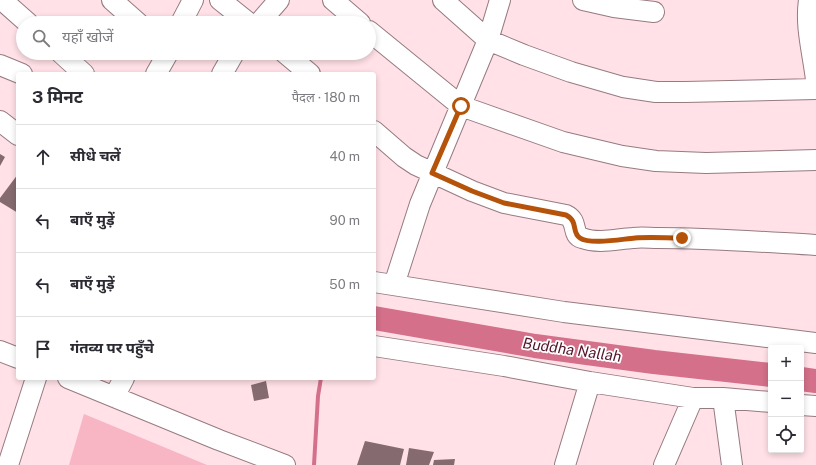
<!DOCTYPE html>
<html lang="hi">
<meta charset="utf-8">
<style>
:root{--surface:#fff;--page:#f2f2f3;--text:#2b2b33;--muted:#7c7c81;--line:#e1e1e2}
body{margin:0;font-family:"Public Sans","Noto Sans Devanagari",sans-serif;background:var(--page);color:var(--text)}
.controls{position:absolute;right:12px;bottom:12px;display:grid;overflow:hidden;border-radius:4px;box-shadow:0 2px 6px #0003}
.controls button{width:36px;height:36px;display:grid;place-items:center;padding:0;border:0;border-bottom:1px solid var(--line);background:var(--surface);color:var(--text);font:20px sans-serif}
.stop{position:absolute;width:12px;height:12px;margin:-9px;border:3px solid #b45309;border-radius:50%;background:#fff}
.stop.end{background:#b45309;border-color:#fff;box-shadow:0 1px 4px #0008}
.list{margin:0;padding:0;list-style:none}
h2{display:flex;justify-content:space-between;align-items:center;height:52px;margin:0;padding:0 16px;font-size:17px}
h2 small{font-size:13px;font-weight:400;color:var(--muted)}
.list li{display:grid;grid-template-columns:26px 1fr auto;gap:12px;align-items:center;box-sizing:border-box;height:64px;padding:0 16px;border-top:1px solid var(--line)}
.list b{display:block;font-size:15px;white-space:nowrap}
.list em{font-size:13px;font-style:normal;color:var(--muted)}
.icon{flex:none;width:22px;height:22px;fill:none;stroke:currentColor;stroke-width:2;stroke-linecap:round;stroke-linejoin:round}
.map{position:relative;flex:none;width:816px;height:465px;overflow:hidden}
.search{position:absolute;background:var(--surface);box-shadow:0 2px 6px #0003;left:16px;top:16px;width:360px;height:44px;display:flex;align-items:center;gap:10px;box-sizing:border-box;padding:0 14px;border-radius:22px;color:var(--muted);font-size:15px}
.panel{position:absolute;background:var(--surface);box-shadow:0 2px 6px #0003;left:16px;top:72px;width:360px;height:308px;border-radius:4px}
.map>svg:first-child{display:block}
.green{fill:#f8b5c4}
.lines{fill:none;stroke-linecap:round;stroke-linejoin:round}
.stream{stroke:#d4708a;stroke-width:4}
.river{stroke:#d4708a;stroke-width:24}
.building{fill:#856b70}
.minor-casing{stroke:#967b81;stroke-width:22}
.minor{stroke:#fff;stroke-width:20}
.route{stroke:#b45309;stroke-width:5}
.labels{text-anchor:middle;stroke-width:3.5;stroke-linejoin:round;paint-order:stroke}
.water-label{font-size:15px;font-style:italic;fill:#531429;stroke:#fff}
</style>
<div class="map">
<svg width="816" height="465" viewBox="0 0 816 465">
<rect width="100%" height="100%" fill="#ffe1e7"/>
<path class="green" d="M84,414l123,51h-138z"/>
<g class="lines">
<path class="stream" d="M314,465l4,-69 3,-18"/>
<path class="river" d="M374,318l161,28 119,16 117,13
M801,379l15,2"/>
</g>
<path class="building" d="M0,154l5,3 -5,9z
M18,174v39l-18,-11v-4z
M266,381l3,17 -15,3 -3,-16z
M365,441l39,8 -4,16h-43z
M409,448l25,4 -5,13h-23z
M455,459l-1,6h-21l1,-5z"/>
<g class="lines">
<defs>
<path id="minor" d="M2,0l26,23
M112,0l26,23
M220,0l29,23
M333,0l27,23
M443,0l45,40 36,15 47,17 52,15 33,5h29l131,-3
M583,0l31,7 40,5
M809,0c-4,27 4,53 7,80
M181,23l12,-23
M259,23l20,-23
M369,31l92,75 102,36 59,14 34,5 50,2 110,-3
M61,53l23,21
M285,53l25,21
M0,65l22,9
M156,74l12,-21
M222,74l12,-21
M0,121l18,14
M374,131l30,26 12,8 56,26 32,12 62,12c13,6 5,20 16,23 16,6 35,1 51,0 8,-1 17,0 25,0 52,0 105,4 158,7
M374,282l190,30 252,31
M394,285l26,-81 68,-164 12,-40
M374,346l130,20 86,16 103,16h30l48,4
M0,351l18,7
M68,378l151,62 66,25
M114,397l10,-19
M723,398l9,67
M801,405l15,1
M8,465l28,-87
M565,465l25,-83
M664,465l29,-67"/>
</defs>
<use href="#minor" class="minor-casing"/>
<use href="#minor" class="minor"/>
</g>
<g class="lines">
<path class="route" d="M461,106l-29,67 40,18 32,12 62,12c13,7 5,17 14,23 10,7 42,1 55,0 15,-1 31,0 47,0"/>
</g>
<g class="labels">
<g class="water-label">
<text transform="translate(572 350) rotate(8)" y="5">Buddha Nallah</text>
</g>
</g>
</svg>
<div class="controls">
<button>+</button>
<button>−</button>
<button><svg class="icon" aria-label="locate" viewBox="0 0 24 24"><circle cx="12" cy="12" r="6"/><path d="M12 2v4M12 18v4M2 12h4M18 12h4"/></svg></button>
</div>
<div class="stop" style="left:461px;top:106px"></div>
<div class="stop end" style="left:682px;top:238px"></div>
<div class="search"><svg class="icon" aria-label="search" viewBox="0 0 24 24"><circle cx="10" cy="10" r="6"/><path d="M15 15l6 6"/></svg>यहाँ खोजें</div>
<section class="panel">
<h2>3 मिनट<small>पैदल · 180 m</small></h2>
<ul class="list">
<li><svg class="icon" aria-label="ahead" viewBox="0 0 24 24"><path d="M12 20V5M6 11l6-6 6 6"/></svg><div><b>सीधे चलें</b></div><em>40 m</em></li>
<li><svg class="icon" aria-label="left" viewBox="0 0 24 24"><path d="M17 20v-9H6M10 6l-5 5 5 5"/></svg><div><b>बाएँ मुड़ें</b></div><em>90 m</em></li>
<li><svg class="icon" aria-label="left" viewBox="0 0 24 24"><path d="M17 20v-9H6M10 6l-5 5 5 5"/></svg><div><b>बाएँ मुड़ें</b></div><em>50 m</em></li>
<li><svg class="icon" aria-label="arrive" viewBox="0 0 24 24"><path d="M6 21V4h12l-3 4 3 4H6"/></svg><div><b>गंतव्य पर पहुँचे</b></div></li>
</ul>
</section>
</div>
